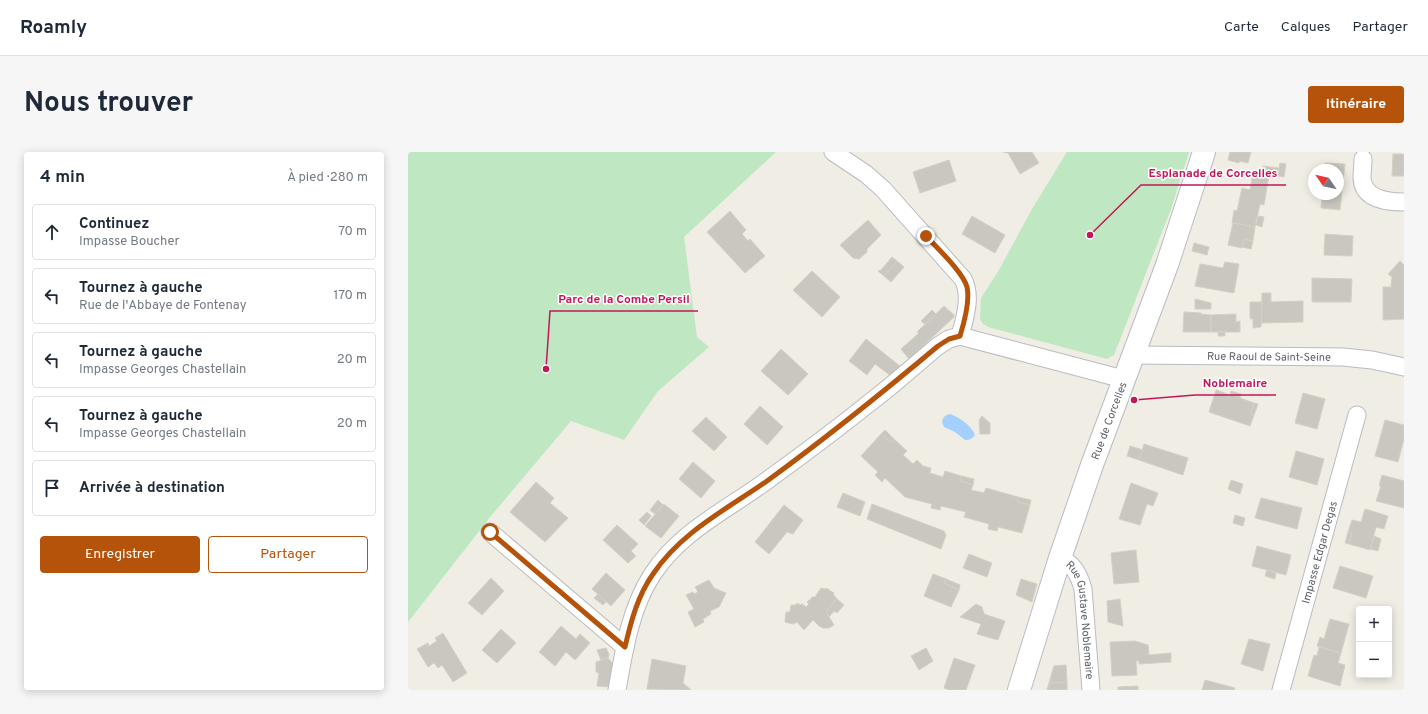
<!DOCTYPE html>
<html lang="fr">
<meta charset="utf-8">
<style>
:root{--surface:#fff;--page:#f6f6f7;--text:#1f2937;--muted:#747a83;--line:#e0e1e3;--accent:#b45309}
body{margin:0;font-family:Overpass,sans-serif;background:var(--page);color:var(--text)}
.controls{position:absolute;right:12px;bottom:12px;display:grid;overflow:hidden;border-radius:4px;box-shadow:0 2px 10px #0003}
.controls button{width:36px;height:36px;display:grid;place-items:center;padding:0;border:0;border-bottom:1px solid var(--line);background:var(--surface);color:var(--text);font:20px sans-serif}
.compass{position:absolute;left:900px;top:12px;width:36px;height:36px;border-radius:50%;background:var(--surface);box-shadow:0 2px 10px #0003;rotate:304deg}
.stop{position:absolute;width:12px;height:12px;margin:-9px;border:3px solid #b45309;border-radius:50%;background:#fff}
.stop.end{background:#b45309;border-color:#fff;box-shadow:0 1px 4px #0008}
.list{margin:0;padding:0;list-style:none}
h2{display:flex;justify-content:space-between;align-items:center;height:52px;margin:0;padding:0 16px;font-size:17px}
h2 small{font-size:13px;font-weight:400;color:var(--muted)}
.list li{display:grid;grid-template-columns:26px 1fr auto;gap:12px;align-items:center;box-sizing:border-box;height:56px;margin:0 8px 8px;padding:0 8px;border:1px solid var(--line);border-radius:4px}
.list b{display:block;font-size:15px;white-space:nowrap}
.list p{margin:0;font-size:13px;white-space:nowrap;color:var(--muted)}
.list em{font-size:13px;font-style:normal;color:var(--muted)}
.actions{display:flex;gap:8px;padding:12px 16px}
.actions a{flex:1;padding:9px 0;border:1px solid var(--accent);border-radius:4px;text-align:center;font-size:14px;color:var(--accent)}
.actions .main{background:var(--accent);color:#fff}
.icon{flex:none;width:22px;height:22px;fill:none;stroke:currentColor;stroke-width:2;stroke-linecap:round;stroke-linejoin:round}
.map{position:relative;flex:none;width:996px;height:538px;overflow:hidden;border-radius:4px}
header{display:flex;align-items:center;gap:24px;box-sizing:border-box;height:56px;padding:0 20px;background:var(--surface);border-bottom:1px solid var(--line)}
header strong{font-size:19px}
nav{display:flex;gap:22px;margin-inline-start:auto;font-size:14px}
.intro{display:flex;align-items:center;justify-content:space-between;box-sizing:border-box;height:96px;padding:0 24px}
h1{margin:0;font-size:28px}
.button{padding:10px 18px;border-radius:4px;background:var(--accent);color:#fff;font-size:14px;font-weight:700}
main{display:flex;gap:24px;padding:0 24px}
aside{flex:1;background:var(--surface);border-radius:4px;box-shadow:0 2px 10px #0003}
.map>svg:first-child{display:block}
.green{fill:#bfe7c2}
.water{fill:#a4d0ff}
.building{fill:#cac7c1;stroke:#d4d0c2}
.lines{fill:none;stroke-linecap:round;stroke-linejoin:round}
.minor-casing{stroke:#b9bbc0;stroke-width:19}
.secondary-casing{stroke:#b9bcc2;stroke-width:24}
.minor{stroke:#fff;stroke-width:17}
.secondary{stroke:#fff;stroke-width:22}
.route{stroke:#b45309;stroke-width:5}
.labels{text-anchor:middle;stroke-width:3;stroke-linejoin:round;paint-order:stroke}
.street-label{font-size:11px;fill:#5c5f65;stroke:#fff}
.leader{fill:none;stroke:#c2185b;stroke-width:1.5}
.callout-dot{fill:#c2185b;stroke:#fff;stroke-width:1.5}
.callout-label{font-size:12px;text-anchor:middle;font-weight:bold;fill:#c2185b;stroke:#fff;stroke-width:3;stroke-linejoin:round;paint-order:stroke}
</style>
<header>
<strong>Roamly</strong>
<nav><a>Carte</a><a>Calques</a><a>Partager</a></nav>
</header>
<div class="intro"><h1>Nous trouver</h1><a class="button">Itinéraire</a></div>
<main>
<aside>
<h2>4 min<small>À pied · 280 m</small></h2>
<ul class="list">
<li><svg class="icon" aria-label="ahead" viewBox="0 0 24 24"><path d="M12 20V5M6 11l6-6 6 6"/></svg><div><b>Continuez</b><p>Impasse Boucher</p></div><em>70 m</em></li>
<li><svg class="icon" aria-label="left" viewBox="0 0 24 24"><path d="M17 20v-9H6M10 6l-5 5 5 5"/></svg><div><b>Tournez à gauche</b><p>Rue de l'Abbaye de Fontenay</p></div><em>170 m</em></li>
<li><svg class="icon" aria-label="left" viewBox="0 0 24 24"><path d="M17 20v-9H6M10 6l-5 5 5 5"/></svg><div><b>Tournez à gauche</b><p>Impasse Georges Chastellain</p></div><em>20 m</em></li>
<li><svg class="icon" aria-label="left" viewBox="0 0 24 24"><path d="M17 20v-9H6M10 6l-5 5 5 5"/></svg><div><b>Tournez à gauche</b><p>Impasse Georges Chastellain</p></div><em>20 m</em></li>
<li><svg class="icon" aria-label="arrive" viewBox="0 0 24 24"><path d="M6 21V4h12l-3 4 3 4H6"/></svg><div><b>Arrivée à destination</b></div></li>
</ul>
<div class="actions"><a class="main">Enregistrer</a><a>Partager</a></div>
</aside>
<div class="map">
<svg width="996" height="538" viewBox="0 0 996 538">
<rect width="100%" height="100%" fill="#efede4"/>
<path class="green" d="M0,0h368l-92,85 13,100 12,10 -51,44 -34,49 -53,-19 -80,95 -83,106z
M659,0h122l-18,57 -57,146 -7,4 -119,-32 -5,-3 -3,-5 1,-21 18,-28 33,-61z"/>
<path class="water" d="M542,262c9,3 22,12 25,21 -3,4 -5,5 -10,5l-10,-8 -11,-5 -2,-5c1,-5 3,-7 8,-8z"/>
<path class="building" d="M595,0h29l7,11 -19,11 -12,-21z
M822,0h21l-3,11 -9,-2v2l-11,-3z
M985,2h11v22h-12z
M541,8l7,21 -36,12 -7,-21z
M872,11l6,1 -2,13 -6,-1z
M917,11l20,1 -2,17h-5v-11h-13z
M855,14l16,2 -1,8 -16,-2z
M845,20l16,3 -5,30 -4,-1 -5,23 -23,-4 2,-13 3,1 5,-23 8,2z
M930,29h5l-3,29 -19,-2 1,-14h16z
M322,59l16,19 -4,4 6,7 2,-2 15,17 -20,17 -38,-41z
M564,64l33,19 -10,18 -33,-19z
M850,64l6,1 -2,10 -6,-2z
M460,68l13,15 -14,14v3l-8,7 -6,-1 -13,-13z
M825,71l22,4 -2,14 -9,-2 -2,9 -14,-3z
M917,82l28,2 -1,20 -28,-1z
M836,87l9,2 -2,8 -9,-2z
M786,91l15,4 -2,8 -15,-4z
M484,105l5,4 -13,15 -6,-5 3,-1z
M489,109l7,6 -13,15 -7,-6z
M992,109l4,4v54l-21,1v-33h8l1,-10 -4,-3z
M817,110l14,2 -5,29 -39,-7 5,-22 23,4z
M404,119l28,26 -18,20 -29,-27z
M904,126l40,1 -1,23h-39z
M854,141h9v9l32,-1v21l-42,1z
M787,147l16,4v6h-16z
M842,150h12l-1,25 -8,1v-9h-3z
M536,154l10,9v2l-45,42 -8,-10 18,-16 -2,-1z
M524,158l4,4 -11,10 -4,-3z
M776,160l17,1v1l10,1v17h-28z
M828,162v8l4,-1v11h-29v-17z
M810,180h7v4h-7z
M458,187l35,28 -10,9 -16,-12 -8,11 -18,-14z
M373,197l27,25 -20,21 -27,-24z
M808,238l14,5 1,-4 10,3 -1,4 14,5 -3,11 3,1 -4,11 -41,-14z
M895,241l22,6 -8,30 -22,-6z
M846,251l4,1 -4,11 -3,-1z
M352,254l23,21 -16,18 -23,-21z
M574,264l8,7v11h-10l-1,-14z
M298,265l21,20 -13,14 -22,-20z
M977,268l19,5v14l-6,23 -23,-6z
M477,278l9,9 -3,4 -10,-9z
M473,282l10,9 3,-4 13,12 -4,4 10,9 4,-4 6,6 8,2 -1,5 13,4 2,-6 16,5 -1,5 13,4 -2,5 13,3 2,-5 32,9 -1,5 13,3 -8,28 -24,-6 -1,4 -9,-2 1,-5 -25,-7 2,-5 -25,-6 -1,4 -9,-2 1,-4 -27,-7 -20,-19 -3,4 -7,-7 3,-3 -17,-16z
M736,292l44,14 -5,17 -44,-15z
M722,294l13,4 -4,10 -12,-4z
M888,299l28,8 -7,26 -28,-8z
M285,310l22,19 -14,17 -22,-19z
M974,323l22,6v27l-28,-7 5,-15h-2z
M553,324l13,3 -1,6 -13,-4z
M823,328l12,4 -3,10 -12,-5z
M128,330l18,16 -4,5 18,15 -23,24 -35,-30z
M723,331l27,10 -5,13 -6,-2 -7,21 -21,-6z
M435,341l22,9 -5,14 -23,-9z
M610,345l13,3 -1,5 -13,-3z
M853,346l41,10 -5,21 -42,-11z
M250,348l5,5 -8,9 -5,-4z
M256,352l15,12 -18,22 -16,-12z
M464,352l72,27 2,4 -5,14 -74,-30z
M376,353l19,15 -10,14 -6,-2 -18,22 -14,-12z
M957,357l23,7 -4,13 -8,-2 -6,23 -21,-6 3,-11 -4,-1 4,-12 9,2z
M239,360l4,4 -7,9 -5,-5z
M827,363l10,3 -2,8 -10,-3z
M209,373l21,19 -7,7 5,5 -8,7 -25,-23z
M940,380l4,1 -3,11 -4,-1z
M966,384l7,3 -3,12 -8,-2z
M849,394l34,9 -5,20 -34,-9z
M728,398l3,32 -25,2 -3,-31z
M561,402l23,9 -5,14 -24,-9z
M932,414l33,10 -7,22 -33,-10z
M859,418l9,3 -1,6 -10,-3z
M198,421l19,17 -14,16 -19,-17z
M525,422l13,5 -2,4 15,7 -8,17 -27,-11z
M83,426l13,13 -22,24 -14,-12z
M538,427l14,6 -1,5 -15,-7z
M613,427l16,5 -5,18 -16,-7z
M301,428l5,8 12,5 -7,14 -9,4 1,3 -8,5 1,3 -9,5 -7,-15 6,-3 -8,-14 7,-3 1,2 4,-2 -3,-5z
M413,436l4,1 1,-1 8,5 -1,1 4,5 -11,13 8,13 -5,3h-6l-4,-2 -6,-6 -9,10 -7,-8 -4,2 -8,-2 1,-10h4l1,-7h5l1,-2 3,2 2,-1 4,3 3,-3 -2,-2 2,-2h1l2,-3h3z
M190,442l8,8 -3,3 -9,-7z
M429,447l7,6 -7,8 -3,-2 -5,6 -3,-5z
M712,447l3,27 -15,-4 -1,-21z
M568,452l6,3 2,7 21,7 -7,19 -21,-6 4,-10 -21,-7z
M922,467l19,5 -8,29 -24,-7 3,-9 4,2z
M153,474l15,13 4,-5 10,9 -15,17 -9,-8 -11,14 -16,-14z
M93,477l15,14 -19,20 -15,-13z
M35,481l24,40 -14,9 -11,-17 -4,3 -4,-5 -6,4 -11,-18 11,-6 1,3 8,-5 -2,-3z
M841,487l21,5 -7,27 -22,-7z
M727,489l13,4 1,10 22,-2v9l-32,2v-3h-3l1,14 -25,1 -2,-34z
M911,495l22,6 -3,10 7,2 -5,21 -32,-10 6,-21 3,1z
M198,496l3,6 -1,4 -7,2 -4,-10z
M518,496l7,13 -14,9 -8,-14z
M200,506l6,7 -2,22 -15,-1 2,-13 -3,-1v-10z
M546,506l21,7 -9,25h-16l-6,-2z
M244,507l34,7 -3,17 8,7 -44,-1z
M658,513l1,17 -18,1 5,-17z
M797,528l30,8 -1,2h-32z
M659,530v8h-20l2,-7z
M730,534v4h-20v-3z"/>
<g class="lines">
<defs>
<g id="minor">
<path d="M425,0l33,22 17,15 80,90c9,17 2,39 -3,57"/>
<path d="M955,7c0,6 -1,13 -1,19 1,21 25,24 42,24"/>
<path id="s1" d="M725,203l210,2 29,3 32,7"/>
<path d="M82,380l135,115"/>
<path id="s2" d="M652,406c14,6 19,17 23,31l8,101"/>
<path d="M209,538c7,-39 13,-81 35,-115 28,-44 77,-66 117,-96 33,-24 67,-49 99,-75 24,-18 47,-39 70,-58l11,-7 11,-3 163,43"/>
<path id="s3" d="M873,538l76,-275"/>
</g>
<g id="secondary">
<path id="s4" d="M611,538l41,-132 32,-93 75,-200 37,-113"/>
</g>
</defs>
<use href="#minor" class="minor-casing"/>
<use href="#secondary" class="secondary-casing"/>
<use href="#minor" class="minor"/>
<use href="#secondary" class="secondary"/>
</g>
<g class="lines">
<path class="route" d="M82,380l135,115c6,-26 13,-52 28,-73 28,-42 74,-65 114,-93 59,-43 115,-88 171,-135l11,-7 11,-3c4,-13 10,-36 7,-49 -4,-15 -30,-39 -41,-51"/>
</g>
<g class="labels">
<g class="street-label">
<text dy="4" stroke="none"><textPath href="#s1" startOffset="136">Rue Raoul de Saint-Seine</textPath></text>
<text dy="4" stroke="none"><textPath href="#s4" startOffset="284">Rue de Corcelles</textPath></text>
<text dy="4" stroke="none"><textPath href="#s3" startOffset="143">Impasse Edgar Degas</textPath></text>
<text dy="4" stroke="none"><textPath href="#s2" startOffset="70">Rue Gustave Noblemaire</textPath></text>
</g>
</g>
<path class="leader" d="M682 83L733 33H878M138 217L142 159H290M726 248L787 243H868"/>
<g class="callout-dot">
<circle cx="682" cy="83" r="4"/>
<circle cx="138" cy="217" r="4"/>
<circle cx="726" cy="248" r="4"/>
</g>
<g class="callout-label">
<text x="805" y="25">Esplanade de Corcelles</text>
<text x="216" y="151">Parc de la Combe Persil</text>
<text x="827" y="235">Noblemaire</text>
</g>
</svg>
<div class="controls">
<button>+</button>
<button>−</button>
</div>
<svg class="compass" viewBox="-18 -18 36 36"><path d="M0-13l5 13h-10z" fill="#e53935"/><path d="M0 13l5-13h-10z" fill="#747a83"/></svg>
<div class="stop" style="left:82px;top:380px"></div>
<div class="stop end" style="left:518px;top:84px"></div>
</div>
</main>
